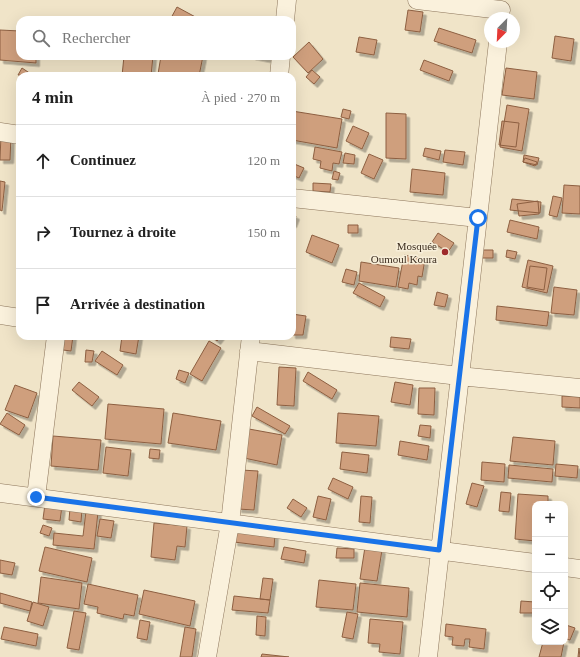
<!DOCTYPE html>
<html lang="fr">
<meta charset="utf-8">
<style>
:root{--surface:#fff;--page:#f6f6f6;--text:#222;--muted:#767676;--line:#e0e0e0}
body{margin:0;font-family:"Times New Roman",serif;background:var(--page);color:var(--text)}
.controls{position:absolute;right:12px;bottom:12px;display:grid;overflow:hidden;border-radius:8px;box-shadow:0 4px 16px #0002}
.controls button{width:36px;height:36px;display:grid;place-items:center;padding:0;border:0;border-bottom:1px solid var(--line);background:var(--surface);color:var(--text);font:20px sans-serif}
.compass{position:absolute;left:484px;top:12px;width:36px;height:36px;border-radius:50%;background:var(--surface);box-shadow:0 4px 16px #0002;rotate:204deg}
.stop{position:absolute;width:12px;height:12px;margin:-9px;border:3px solid #1a73e8;border-radius:50%;background:#fff}
.stop.end{background:#1a73e8;border-color:#fff;box-shadow:0 1px 4px #0008}
.list{margin:0;padding:0;list-style:none}
h2{display:flex;justify-content:space-between;align-items:center;height:52px;margin:0;padding:0 16px;font-size:17px}
h2 small{font-size:13px;font-weight:400;color:var(--muted)}
.list li{display:grid;grid-template-columns:26px 1fr auto;gap:12px;align-items:center;box-sizing:border-box;height:72px;padding:0 16px;border-top:1px solid var(--line)}
.list b{display:block;font-size:15px;white-space:nowrap}
.list em{font-size:13px;font-style:normal;color:var(--muted)}
.icon{flex:none;width:22px;height:22px;fill:none;stroke:currentColor;stroke-width:2;stroke-linecap:round;stroke-linejoin:round}
.map{position:relative;flex:none;width:580px;height:657px;overflow:hidden}
.search{position:absolute;background:var(--surface);box-shadow:0 4px 16px #0002;left:16px;top:16px;width:280px;height:44px;display:flex;align-items:center;gap:10px;box-sizing:border-box;padding:0 14px;border-radius:12px;color:var(--muted);font-size:15px}
.panel{position:absolute;background:var(--surface);box-shadow:0 4px 16px #0002;left:16px;top:72px;width:280px;height:268px;border-radius:12px}
.map>svg:first-child{display:block}
.building{fill:#cf9f7d;stroke:#8d5f41;filter:url(#shadow)}
.lines{fill:none;stroke-linecap:round;stroke-linejoin:round}
.minor-casing{stroke:#8d765c;stroke-width:19}
.minor{stroke:#faf1dc;stroke-width:18}
.route{stroke:#1a73e8;stroke-width:5}
.poi-dot{fill:#9e2a2b;stroke:#f7eed8;stroke-width:1.5}
.labels{text-anchor:middle;stroke-width:3;stroke-linejoin:round;paint-order:stroke}
.poi-label{font-size:11px;fill:#3d2e20;stroke:#f7eed8;text-anchor:end}
</style>
<div class="map">
<svg width="580" height="657" viewBox="0 0 580 657">
<defs>
<filter id="shadow"><feDropShadow dx="3.5" dy="3.5" stdDeviation="0" flood-color="#0004"/></filter>
</defs>
<rect width="100%" height="100%" fill="#f0e4c8"/>
<path class="building" d="M177,7l24,13h-25l-5,-2z
M408,10l15,2 -3,20 -15,-2z
M439,28l37,12 -4,13 -38,-12z
M0,30l20,1v25h16v7l-36,-3z
M555,36l19,3 -3,22 -19,-3z
M359,37l18,3 -3,15 -18,-3z
M309,42l14,17 -15,14 -15,-16z
M124,56h29l-2,20h-29z
M161,56h42l-4,20h-27l-14,-2z
M252,56h16l-1,3z
M424,60l29,11 -4,10 -29,-11z
M22,68l12,8 -16,-1z
M506,68l31,4 -3,27 -32,-4z
M312,70l8,7 -6,7 -8,-7z
M507,105l22,4 -7,42 -22,-4z
M343,109l8,2 -2,8 -8,-2z
M292,111l50,8 -5,29 -45,-8z
M386,113l20,1v45l-20,-1z
M502,121l17,2 -3,24 -17,-2z
M353,126l16,7 -7,16 -16,-8z
M1,134l10,1 -1,25h-10z
M315,147l27,5 -3,12 -6,-1 -1,8 -12,-3 1,-7 -8,-2z
M425,148l16,3 -2,9 -16,-4z
M445,150l20,2 -2,13 -20,-3z
M345,153l10,2 -1,9 -11,-1z
M369,154l14,6 -9,19 -13,-6z
M524,155l15,3 -2,7 -14,-3z
M525,158l12,4 -2,4 -12,-4z
M292,163l12,5 -5,10 -7,-3z
M412,169l33,4 -2,22 -33,-3z
M334,171l6,2 -2,7 -6,-1z
M0,181l5,1 -3,29 -2,-1z
M313,183l18,1 -1,8 -17,-1z
M564,185l16,1v28l-18,-1z
M553,196l9,2 -5,19 -8,-2z
M512,199l29,3 -1,11 -30,-3z
M538,201l1,13 -20,2 -2,-12z
M292,214l4,2 -3,8h-1z
M510,220l29,7 -2,12 -30,-7z
M348,225h10v8h-10z
M438,233l16,10 -6,9 -16,-10z
M312,235l27,10 -7,18 -26,-11z
M482,250h11v8h-11z
M507,250l10,2 -2,7 -9,-2z
M404,255l21,4 -3,18 -4,-1 -1,9 -8,-2 -1,6 -10,-2z
M528,260l25,6 -6,27 -25,-6z
M361,262l38,6 -3,19 -37,-6z
M530,266l17,2 -3,22 -17,-3z
M346,269l11,3 -3,13 -12,-3z
M359,283l26,14 -5,10 -27,-14z
M554,287l23,3 -3,25 -23,-2z
M437,292l11,3 -3,12 -11,-2z
M497,306l52,6 -2,14 -51,-6z
M292,314l14,2 -3,19h-11z
M64,336h9l-2,15 -8,-1z
M122,336h17l-3,18 -16,-3z
M211,336h10l-4,5z
M391,337l20,2 -2,10 -19,-2z
M209,341l12,7 -19,33 -12,-7z
M86,350l8,1 -2,11h-7z
M102,351l21,14 -6,10 -22,-14z
M279,367l17,1 -2,38 -17,-1z
M179,370l10,3 -4,10 -9,-4z
M308,372l29,18 -5,9 -29,-18z
M79,382l20,15 -7,9 -20,-16z
M395,382l18,3 -3,20 -19,-3z
M15,385l22,8 -9,25 -23,-8z
M419,388h16l-1,27 -16,-1z
M562,396l18,1v11l-18,-1z
M108,404l56,5 -3,35 -56,-5z
M257,407l33,19 -5,8 -33,-18z
M7,413l18,12 -6,10 -19,-11z
M173,413l48,8 -5,29 -48,-7z
M338,413l41,3 -3,30 -40,-3z
M420,425l11,1 -1,12 -12,-2z
M249,429l33,6 -5,30 -33,-7z
M53,436l48,4 -3,30 -47,-4z
M513,437l42,4 -2,24 -43,-4z
M400,441l29,5 -2,14 -29,-5z
M106,447l25,3 -3,26 -25,-3z
M150,449l10,1 -1,9 -10,-1z
M342,452l27,3 -2,18 -27,-4z
M482,462l23,2 -1,18 -23,-2z
M556,464l22,2 -1,12 -22,-2z
M509,465l44,4 -1,13 -44,-4z
M241,470l17,1 -4,39 -16,-1z
M333,478l20,9 -5,12 -20,-10z
M472,483l12,3 -7,21 -11,-3z
M501,492l10,1 -2,19 -10,-1z
M518,494l30,2v8h-13v37l-20,-2z
M318,496l13,3 -5,21 -13,-3z
M361,496l11,1 -2,26 -11,-1z
M293,499l14,9 -6,9 -14,-9z
M45,504l17,2 -2,15 -17,-2z
M70,508l12,1 -1,13 -12,-2z
M86,511l12,1 -4,37 -41,-4 1,-12 29,3z
M100,519l14,2 -3,17 -14,-2z
M154,523l33,3 -2,21 -8,-1 -2,14 -24,-3z
M43,525l9,3 -3,8 -9,-3z
M235,530l40,5 -1,12 -40,-5z
M45,547l47,11 -5,24 -48,-11z
M284,547l22,4 -2,12 -23,-4z
M365,547l17,3 -5,31 -17,-2z
M337,548l17,1v9h-18z
M0,560l15,3 -3,12 -12,-2z
M41,577l41,6 -3,26 -41,-6z
M263,578l10,1 -3,21 -10,-1z
M319,580l37,4 -3,26 -37,-3z
M360,583l49,5 -2,29 -50,-5z
M88,584l50,11 -4,21 -10,-2 -1,5 -26,-6 1,-6 -14,-3z
M144,590l51,11 -5,25 -51,-12z
M0,593l32,9 -2,9 -30,-8z
M234,596l36,4 -2,13 -36,-3z
M521,601l14,1v11h-15z
M33,602l16,5 -6,19 -16,-5z
M74,611l12,2 -7,37 -12,-2z
M347,612l11,2 -5,25 -11,-2z
M257,616l9,1 -1,19 -9,-1z
M370,619l33,3 -3,32 -21,-2 1,-8 -12,-1z
M140,620l10,2 -3,18 -10,-2z
M446,624l40,5 -2,20 -15,-2 1,-8h-5l-1,7 -12,-1 1,-8 -8,-1z
M566,625l9,3 -5,12 -5,-1z
M4,627l34,7 -2,12 -35,-7z
M185,627l11,2 -4,28h-12z
M543,642h21l-3,15h-22z
M579,648l1,9h-2z
M262,654l27,3h-28z"/>
<g class="lines">
<defs>
<path id="minor" d="M417,0l84,10
M285,20l2,-20
M279,76l2,-20
M0,132l20,3
M292,198l186,20
M0,315l20,3
M249,351l210,25 121,12
M0,493l535,70
M36,497l20,-161
M565,567l15,2
M207,657l23,-134 21,-187
M428,657l70,-615"/>
</defs>
<use href="#minor" class="minor-casing"/>
<use href="#minor" class="minor"/>
</g>
<g class="lines">
<path class="route" d="M36,497l403,53 39,-332"/>
</g>
<circle class="poi-dot" cx="445" cy="252" r="4"/>
<g class="labels">
<g class="poi-label">
<text x="437" y="250">Mosquée<tspan x="437" dy="13">Oumoul Koura</tspan></text>
</g>
</g>
</svg>
<div class="controls">
<button>+</button>
<button>−</button>
<button><svg class="icon" aria-label="locate" viewBox="0 0 24 24"><circle cx="12" cy="12" r="6"/><path d="M12 2v4M12 18v4M2 12h4M18 12h4"/></svg></button>
<button><svg class="icon" aria-label="layers" viewBox="0 0 24 24"><path d="M12 4l9 5-9 5-9-5zM3 14l9 5 9-5"/></svg></button>
</div>
<svg class="compass" viewBox="-18 -18 36 36"><path d="M0-13l5 13h-10z" fill="#e53935"/><path d="M0 13l5-13h-10z" fill="#767676"/></svg>
<div class="stop" style="left:478px;top:218px"></div>
<div class="stop end" style="left:36px;top:497px"></div>
<div class="search"><svg class="icon" aria-label="search" viewBox="0 0 24 24"><circle cx="10" cy="10" r="6"/><path d="M15 15l6 6"/></svg>Rechercher</div>
<section class="panel">
<h2>4 min<small>À pied · 270 m</small></h2>
<ul class="list">
<li><svg class="icon" aria-label="ahead" viewBox="0 0 24 24"><path d="M12 20V5M6 11l6-6 6 6"/></svg><div><b>Continuez</b></div><em>120 m</em></li>
<li><svg class="icon" aria-label="right" viewBox="0 0 24 24"><path d="M7 20v-9h11M14 6l5 5-5 5"/></svg><div><b>Tournez à droite</b></div><em>150 m</em></li>
<li><svg class="icon" aria-label="arrive" viewBox="0 0 24 24"><path d="M6 21V4h12l-3 4 3 4H6"/></svg><div><b>Arrivée à destination</b></div></li>
</ul>
</section>
</div>
